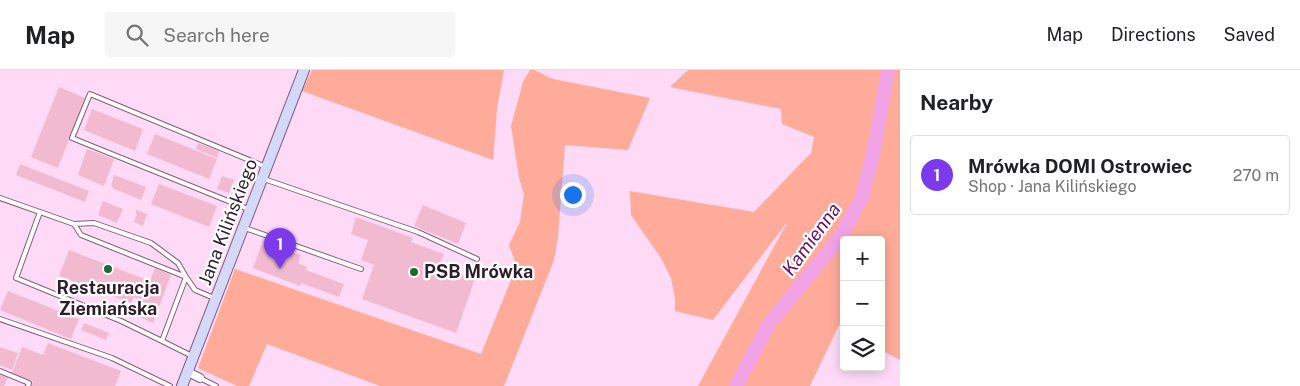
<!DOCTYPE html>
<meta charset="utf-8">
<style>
:root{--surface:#fff;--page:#f6f6f6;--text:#202124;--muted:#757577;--line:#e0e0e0;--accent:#7c3aed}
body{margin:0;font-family:"Public Sans",sans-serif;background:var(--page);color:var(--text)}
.controls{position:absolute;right:15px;bottom:15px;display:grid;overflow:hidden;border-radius:5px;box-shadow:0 2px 12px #0003}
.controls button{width:45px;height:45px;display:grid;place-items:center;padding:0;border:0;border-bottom:1px solid var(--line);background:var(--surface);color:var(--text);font:25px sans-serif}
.you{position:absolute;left:572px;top:124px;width:18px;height:18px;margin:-12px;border:4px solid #fff;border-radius:50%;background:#1a73e8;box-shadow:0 0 0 8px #1a73e833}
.badge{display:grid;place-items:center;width:32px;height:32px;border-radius:50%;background:var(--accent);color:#fff;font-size:16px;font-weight:700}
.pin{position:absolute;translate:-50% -41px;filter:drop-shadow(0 1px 2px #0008)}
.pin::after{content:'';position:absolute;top:26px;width:18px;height:15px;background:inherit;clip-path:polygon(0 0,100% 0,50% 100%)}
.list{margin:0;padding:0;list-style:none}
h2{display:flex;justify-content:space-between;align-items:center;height:65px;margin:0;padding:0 20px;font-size:21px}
h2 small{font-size:16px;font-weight:400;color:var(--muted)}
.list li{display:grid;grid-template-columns:32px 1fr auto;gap:15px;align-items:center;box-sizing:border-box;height:80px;margin:0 10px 10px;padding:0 10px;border:1px solid var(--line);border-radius:5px}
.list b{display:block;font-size:19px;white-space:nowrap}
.list p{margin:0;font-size:16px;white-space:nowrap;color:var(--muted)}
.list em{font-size:16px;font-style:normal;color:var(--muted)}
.icon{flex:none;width:28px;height:28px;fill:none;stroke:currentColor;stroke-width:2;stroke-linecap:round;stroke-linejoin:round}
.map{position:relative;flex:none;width:900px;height:316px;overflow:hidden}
header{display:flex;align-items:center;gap:30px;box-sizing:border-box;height:70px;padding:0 25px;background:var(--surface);border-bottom:1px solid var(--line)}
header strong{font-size:24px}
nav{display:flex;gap:28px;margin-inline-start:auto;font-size:18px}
.search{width:350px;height:45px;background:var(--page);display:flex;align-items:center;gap:12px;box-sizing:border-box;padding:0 18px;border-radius:5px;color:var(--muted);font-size:19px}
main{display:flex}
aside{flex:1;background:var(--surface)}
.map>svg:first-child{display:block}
.green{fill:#feab9a}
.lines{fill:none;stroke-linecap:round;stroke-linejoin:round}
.river{stroke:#f2a3e6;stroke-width:14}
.building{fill:#f1bad0}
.lane-casing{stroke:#835c7d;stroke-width:6}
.street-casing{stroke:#835c7d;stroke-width:10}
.secondary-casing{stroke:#835c7d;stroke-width:12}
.lane{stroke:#fff;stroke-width:4}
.street{stroke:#fff;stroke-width:8}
.secondary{stroke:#d3d9f6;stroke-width:10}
.poi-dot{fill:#1a6b3b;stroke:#fff;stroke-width:2}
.labels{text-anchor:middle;stroke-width:4.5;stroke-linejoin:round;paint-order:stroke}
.street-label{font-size:18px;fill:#2e1d2b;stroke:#fff}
.poi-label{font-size:18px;font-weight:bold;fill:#2e1d2b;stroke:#fff;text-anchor:start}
.water-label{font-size:19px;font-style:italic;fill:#6d0f64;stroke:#fff}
</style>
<header>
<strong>Map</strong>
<div class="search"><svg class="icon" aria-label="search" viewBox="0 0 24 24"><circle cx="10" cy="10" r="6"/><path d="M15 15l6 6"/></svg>Search here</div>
<nav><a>Map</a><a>Directions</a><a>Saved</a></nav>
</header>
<main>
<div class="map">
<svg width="900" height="316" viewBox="0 0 900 316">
<rect width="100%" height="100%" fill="#fedaf7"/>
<path class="green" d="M312,0h192l-7,39 -4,51 -191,-69z
M530,0h4l19,9 97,19 -22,52 -63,-5 -7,92 -4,23 -50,126h-124l-113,-42 -18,42h-12l-39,-18 37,-99 246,85 28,-69 7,-21 -7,-19 11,-23 4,-28 -5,-16 -8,-52 12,-44z
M688,0h212v290l-19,-10v-110h-37v87l-5,-2 -29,61h-112l90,-165 -75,99 -38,-9v-13l-4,-20 -10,-20 -30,-43 -1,-24 124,21 57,-59 3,-16 -32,-13 -1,-15 -111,-22z"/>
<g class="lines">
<path class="river" d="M736,316l33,-62 71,-87 21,-37 12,-46 15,-84"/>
</g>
<path class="building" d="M59,17l26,11 -27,70 -27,-11z
M92,39l51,20 -8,22 -51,-21z
M155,64l62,25 -8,20 -62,-25z
M198,73l21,8 -2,7 -21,-9z
M87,79l27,10 -10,27 -26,-11z
M20,94l69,27 -4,11 -69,-27z
M114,105l32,12 -5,13 -29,-12 1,-1 -2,-1z
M222,106l12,4 -5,13 -12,-4z
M159,114l58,22 -8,21 -58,-23z
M103,131l20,8 -6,14 -19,-8z
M423,135l43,18 -8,21 -44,-18z
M136,140l11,4 -4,12 -9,-4 3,-8 -1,-1z
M356,147l57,21 -2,4 33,12 -5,12 36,13 -19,54 -94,-34 12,-34 -13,-5 7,-20 -17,-6z
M263,171l38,14 -3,8 9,4 -1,3 38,14 -5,13 -38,-14 -1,3 -47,-18z
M69,180l81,31 5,-13 16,7 -18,48 -16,-7 6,-15 -9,-4 -3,6 -72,-27z
M8,221l71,28 -8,20 -71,-29z
M84,253l25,10 -3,7 -25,-10z
M48,273l73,28 -6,15h-84l2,-5 -21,-8 10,-26 21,8z
M0,277l18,6 -6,17 -12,-5z
M0,304l8,3 -4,9h-4z"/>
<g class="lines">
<defs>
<path id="lane" d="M264,109l154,53 59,27
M0,128l74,26 7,11 105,42 9,13 19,8
M248,139l-176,-71 18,-44 176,73
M40,142l-24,66 105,43 41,20
M74,154l20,-1 57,20 27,20 8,14 -24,64 30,15
M245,158l116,41
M0,249l112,39 58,28
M0,301l29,12 -1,3
M200,308l16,8"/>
<path id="street" d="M188,302l12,6"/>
<path id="secondary" d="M182,316l122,-316"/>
</defs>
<use href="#lane" class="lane-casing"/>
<use href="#street" class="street-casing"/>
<use href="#secondary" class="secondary-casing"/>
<use href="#lane" class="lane"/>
<use href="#street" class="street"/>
<use href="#secondary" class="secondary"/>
</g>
<g class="poi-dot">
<circle cx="108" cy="199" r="5"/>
<circle cx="414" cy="202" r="5"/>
</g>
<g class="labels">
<g class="street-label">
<text transform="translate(228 152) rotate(-69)" y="6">Jana Kilińskiego</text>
</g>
<g class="poi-label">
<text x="424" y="208">PSB Mrówka</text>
<text x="108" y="224" text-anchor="middle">Restauracja<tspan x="108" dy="21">Ziemiańska</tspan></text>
</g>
<g class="water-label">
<text transform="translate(811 169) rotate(-54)" y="7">Kamienna</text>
</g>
</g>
</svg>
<div class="controls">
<button>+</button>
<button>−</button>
<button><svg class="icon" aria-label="layers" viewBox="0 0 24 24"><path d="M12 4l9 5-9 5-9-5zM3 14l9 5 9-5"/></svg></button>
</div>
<div class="you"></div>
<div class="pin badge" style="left:280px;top:199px">1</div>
</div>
<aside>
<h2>Nearby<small></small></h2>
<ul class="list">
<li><span class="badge">1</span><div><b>Mrówka DOMI Ostrowiec</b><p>Shop · Jana Kilińskiego</p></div><em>270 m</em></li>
</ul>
</aside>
</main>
